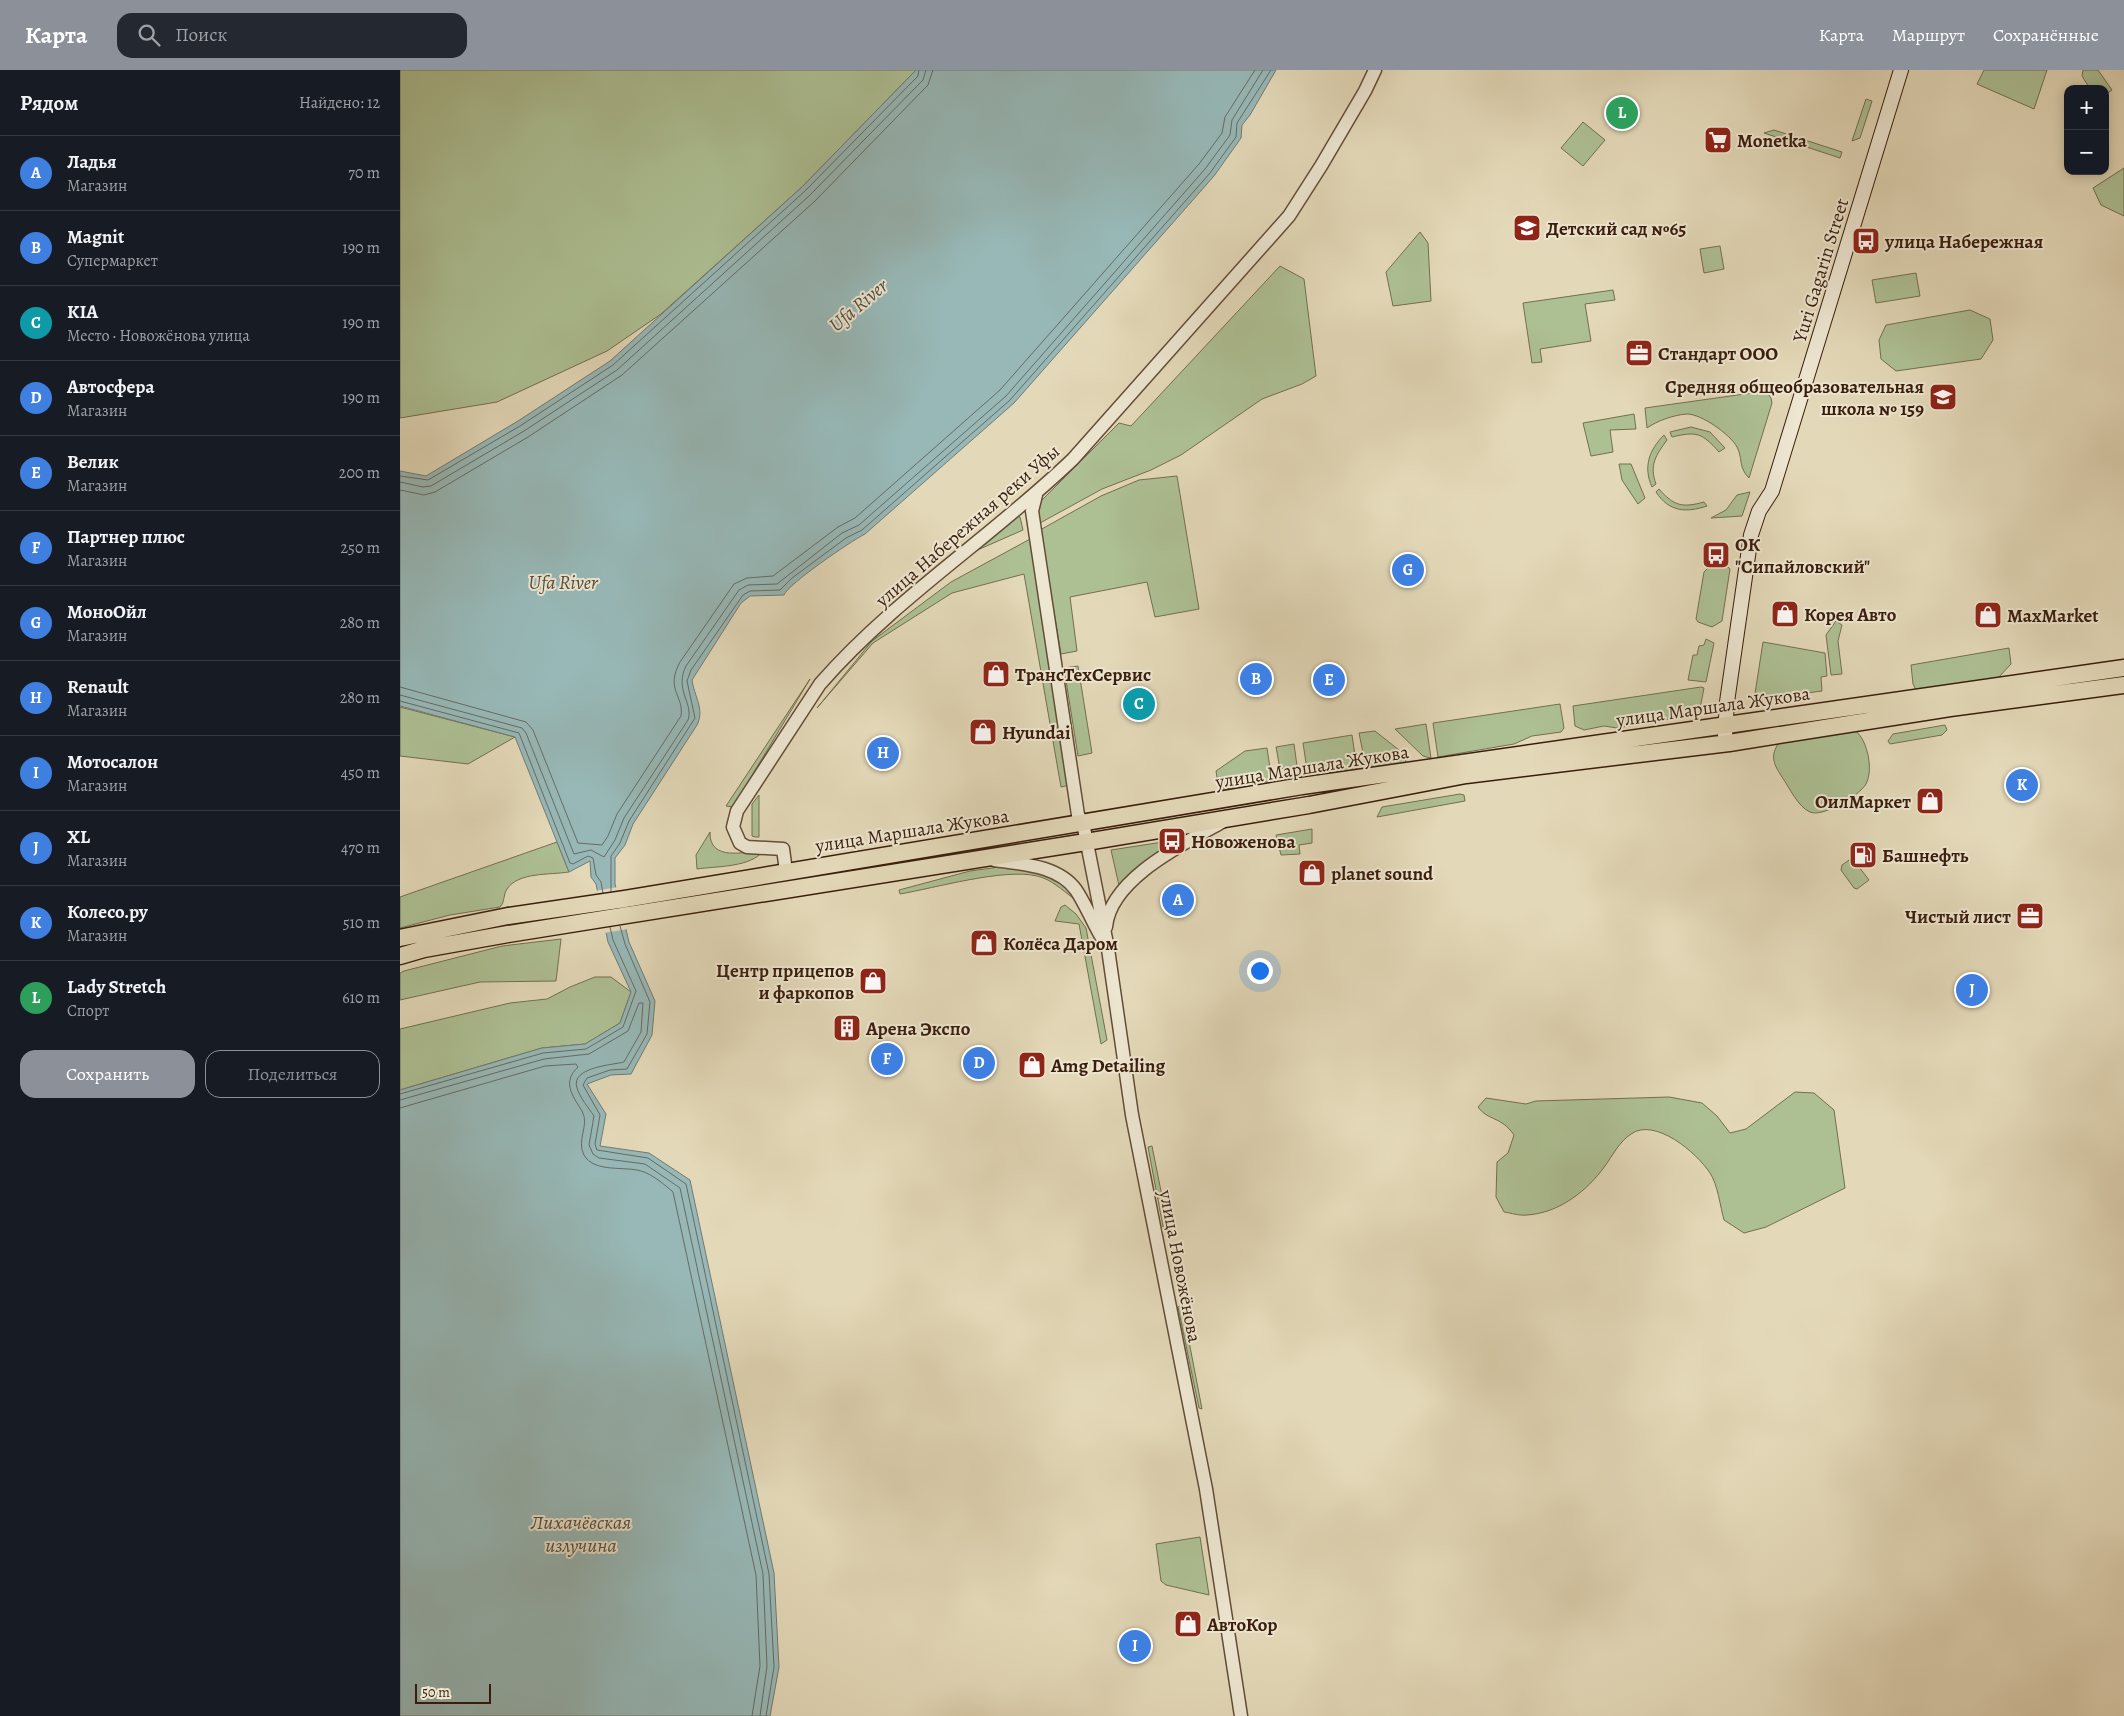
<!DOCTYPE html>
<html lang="ru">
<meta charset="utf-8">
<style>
:root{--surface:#171b24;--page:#242831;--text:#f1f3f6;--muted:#9ea1a6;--line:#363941;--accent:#8c9099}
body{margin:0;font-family:Alegreya,serif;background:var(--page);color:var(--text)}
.controls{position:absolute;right:15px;top:15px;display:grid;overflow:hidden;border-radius:10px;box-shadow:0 2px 12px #0003}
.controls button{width:45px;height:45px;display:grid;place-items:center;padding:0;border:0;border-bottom:1px solid var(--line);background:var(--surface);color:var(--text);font:25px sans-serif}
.scale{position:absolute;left:15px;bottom:12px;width:76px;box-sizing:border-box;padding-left:5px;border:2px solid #3a1d0c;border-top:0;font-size:14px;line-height:18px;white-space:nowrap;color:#3a1d0c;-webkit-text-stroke:4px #ede6d1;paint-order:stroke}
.you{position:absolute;left:859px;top:900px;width:18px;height:18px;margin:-12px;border:4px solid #fff;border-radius:50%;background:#1a73e8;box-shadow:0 0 0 8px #1a73e833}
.badge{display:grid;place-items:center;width:32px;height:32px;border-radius:50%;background:var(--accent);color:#fff;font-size:16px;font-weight:700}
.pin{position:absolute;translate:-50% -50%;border:2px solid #fff;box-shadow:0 1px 5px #0006}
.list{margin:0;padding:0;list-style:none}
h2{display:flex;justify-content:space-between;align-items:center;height:65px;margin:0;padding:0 20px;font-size:21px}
h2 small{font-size:16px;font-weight:400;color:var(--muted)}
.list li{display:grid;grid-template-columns:32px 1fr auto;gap:15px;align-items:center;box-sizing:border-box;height:75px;padding:0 20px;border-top:1px solid var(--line)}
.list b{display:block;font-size:19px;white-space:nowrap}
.list p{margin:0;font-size:16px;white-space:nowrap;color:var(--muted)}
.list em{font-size:16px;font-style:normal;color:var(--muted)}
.actions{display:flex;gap:10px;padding:15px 20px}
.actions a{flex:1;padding:11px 0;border:1px solid var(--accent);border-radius:15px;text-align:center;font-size:18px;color:var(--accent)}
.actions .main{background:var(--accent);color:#fff}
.icon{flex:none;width:28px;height:28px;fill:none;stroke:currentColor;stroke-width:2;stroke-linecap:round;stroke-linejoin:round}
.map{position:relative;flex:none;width:1724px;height:1646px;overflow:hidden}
header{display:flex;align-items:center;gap:30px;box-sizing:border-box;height:70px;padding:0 25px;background:var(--accent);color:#fff}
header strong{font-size:24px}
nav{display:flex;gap:28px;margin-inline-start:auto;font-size:18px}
.search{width:350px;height:45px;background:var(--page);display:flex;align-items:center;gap:12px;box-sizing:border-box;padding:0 18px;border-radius:15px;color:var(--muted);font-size:19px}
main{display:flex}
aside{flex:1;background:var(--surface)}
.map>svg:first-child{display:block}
.green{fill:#adc094;stroke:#746e50}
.water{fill:#97b8b7;stroke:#727a73}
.pier{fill:#e3d8b8}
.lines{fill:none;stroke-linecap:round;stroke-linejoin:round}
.shore{stroke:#686a62;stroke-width:1}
.tertiary-casing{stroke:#644c37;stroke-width:15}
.secondary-casing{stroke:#3a1d0c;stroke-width:16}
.primary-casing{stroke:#3a1d0c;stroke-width:19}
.tertiary{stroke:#ede6d1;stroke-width:12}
.secondary{stroke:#ede6d1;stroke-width:14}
.primary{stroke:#e3d8b8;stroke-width:16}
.labels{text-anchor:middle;stroke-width:4;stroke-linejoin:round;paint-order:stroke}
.poi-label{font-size:19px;font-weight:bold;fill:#3a1d0c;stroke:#ede6d1;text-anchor:start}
.street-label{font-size:19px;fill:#3a1d0c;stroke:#ede6d1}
.water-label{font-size:20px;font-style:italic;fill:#564c3f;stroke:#ede6d1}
</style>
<header>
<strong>Карта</strong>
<div class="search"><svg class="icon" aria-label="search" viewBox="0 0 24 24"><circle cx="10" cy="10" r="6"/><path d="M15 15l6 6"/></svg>Поиск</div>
<nav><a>Карта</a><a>Маршрут</a><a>Сохранённые</a></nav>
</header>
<main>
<aside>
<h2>Рядом<small>Найдено: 12</small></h2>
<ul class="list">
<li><span class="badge" style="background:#3f7fe0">A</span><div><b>Ладья</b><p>Магазин</p></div><em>70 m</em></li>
<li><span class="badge" style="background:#3f7fe0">B</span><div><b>Magnit</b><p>Супермаркет</p></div><em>190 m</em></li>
<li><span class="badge" style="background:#0f9aa8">C</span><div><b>KIA</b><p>Место · Новожёнова улица</p></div><em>190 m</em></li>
<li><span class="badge" style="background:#3f7fe0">D</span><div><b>Автосфера</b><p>Магазин</p></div><em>190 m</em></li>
<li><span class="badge" style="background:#3f7fe0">E</span><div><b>Велик</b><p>Магазин</p></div><em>200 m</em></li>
<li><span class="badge" style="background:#3f7fe0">F</span><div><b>Партнер плюс</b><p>Магазин</p></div><em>250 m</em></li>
<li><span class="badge" style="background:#3f7fe0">G</span><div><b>МоноОйл</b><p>Магазин</p></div><em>280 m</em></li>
<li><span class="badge" style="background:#3f7fe0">H</span><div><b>Renault</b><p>Магазин</p></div><em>280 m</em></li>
<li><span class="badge" style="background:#3f7fe0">I</span><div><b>Мотосалон</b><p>Магазин</p></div><em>450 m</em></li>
<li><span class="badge" style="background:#3f7fe0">J</span><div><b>XL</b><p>Магазин</p></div><em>470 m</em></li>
<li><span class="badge" style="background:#3f7fe0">K</span><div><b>Колесо.ру</b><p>Магазин</p></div><em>510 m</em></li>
<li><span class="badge" style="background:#2e9e5b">L</span><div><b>Lady Stretch</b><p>Спорт</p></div><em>610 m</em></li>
</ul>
<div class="actions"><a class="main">Сохранить</a><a>Поделиться</a></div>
</aside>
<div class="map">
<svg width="1724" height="1646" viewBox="0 0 1724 1646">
<rect width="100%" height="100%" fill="#e3d8b8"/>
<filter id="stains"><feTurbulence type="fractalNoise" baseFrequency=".004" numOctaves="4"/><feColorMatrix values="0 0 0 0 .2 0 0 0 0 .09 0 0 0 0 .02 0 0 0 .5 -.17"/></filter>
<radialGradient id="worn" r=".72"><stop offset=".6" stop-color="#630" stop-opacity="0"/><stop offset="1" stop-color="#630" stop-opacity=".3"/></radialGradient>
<path class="green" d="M0,0h516l-114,117 -141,127 -54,37 -110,51 -97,16z
M1584,0h63l-13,39 -57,-25z
M1683,0h15l14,20 -7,5v-6h-15l-8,-13z
M1466,29l6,2 -12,37 -8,3z
M1183,52l22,18 -22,26 -22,-18z
M1374,60l68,22 -2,6 -76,-25z
M1724,98v48l-23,-11 -8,-17z
M1020,162l8,11 3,58 -38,5 -7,-34z
M1320,176l4,23 -20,4 -4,-24z
M880,196l24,13 12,97 -14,8 -40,15 -81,56 -30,15 -49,19 -62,34 -2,-16 4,-7 77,-77 12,3z
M1516,203l4,23 -44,7 -4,-23z
M1213,220l2,10 -30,4 6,37 -51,8 2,13 -10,1 -9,-60z
M1570,240l20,9 3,21 -12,19 -85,12 -15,-12 -2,-19 7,-15z
M1366,321l5,7 1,5 -23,75c-11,-11 -6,-20 -12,-31 -7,-13 -36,-33 -50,-33 -14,1 -30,7 -40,14l-2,-20z
M1234,344l2,15 -26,1 3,22 -22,4 -8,-33z
M1291,357l19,5 15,16 -6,4c-17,-19 -22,-21 -47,-15l-2,-5z
M1264,365l3,5c-11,15 -18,25 -11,44l-4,3c-9,-20 -3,-37 12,-52z
M1231,394l14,34 -7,6 -16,-24 -3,-16z
M777,406l22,133 -44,8 -8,-35 -77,15 7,54 -16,3 -21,-124 61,-34 38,-16z
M1259,419c15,17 23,19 45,13l3,4c-21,7 -38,6 -51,-14z
M1350,422l-8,24 -31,2 15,-8 11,-15z
M617,446l3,1 3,13 -50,22z
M632,468l38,247 -9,2 -37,-213 -72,19 -79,50 -56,65 55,-67 79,-59z
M1312,494l16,3 2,2 -8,52 -10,6 -14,-5 -2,-3 8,-47z
M1436,551l6,4 -4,16 4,33 -11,1 -5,-40z
M1306,569l8,4 -8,39 -18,-2 5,-25h4l2,-9 5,-1z
M1363,572l62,11 2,23 -6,1 1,14 -68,9z
M1609,578l2,16 -13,14 -82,12 -3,-6 -2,-19z
M678,596l14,87 -14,3 -14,-88z
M410,609l-77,128 -7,-1z
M1301,617l3,1 -5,26 -82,14 -13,-2 -20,4 -9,-4 -2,-20z
M1160,634l4,24 -3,4 -29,4 -18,8 -76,13 -5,-34z
M0,637l115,30 -47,27 -68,-8z
M1026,654l5,34 -8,-2 -28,-27z
M1545,655l2,5 -5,5 -52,9 -2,-3 5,-7z
M1453,659c14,8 21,40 13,55 -6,11 -44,34 -56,28 -12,-5 -21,-25 -28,-35 -10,-15 -12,-23 -1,-37z
M975,661l29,23 3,3 -2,6 -39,5 -7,-35z
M952,665l5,34 -49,7 -5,-33z
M894,674l3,22 -17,3 -4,-22z
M867,678l5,33 -53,9 -3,-19 29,-20z
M1060,724l4,1 1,6 -88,16 5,-10z
M359,725v42h-4l-3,-1v-32z
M912,759v14l-13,2 1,9 -19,1 -5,-20z
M310,762c-1,30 35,20 54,18 -13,18 -48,16 -67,19l-1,-14z
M776,770l-40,31 -16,19 -9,-40z
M157,772l12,30c-19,3 -51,0 -62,17 -4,6 -2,13 -7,18l-50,8 -50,13v-31z
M1452,788l17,22 -12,9 -3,-1 -13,-18 1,-5z
M607,796c35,3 45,5 69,31l-3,1c-11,-8 -22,-19 -36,-22 -33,-8 -102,12 -137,18l-1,-4 71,-19z
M665,835l11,9 10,14 21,112 -6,4 -22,-120 -24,-3 6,-14z
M161,869l-5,42 -76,1 -80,18v-27l4,-2 98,-25z
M195,907h16l20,15 -11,31 -35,21 -43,4 -142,42v-61l110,-26 37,-4 23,-12z
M1395,1022l19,1 20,17 11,78 -79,39 -22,6 -20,-13c-4,-14 -6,-35 -14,-47 -13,-20 -55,-56 -79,-39 -12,8 -18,21 -26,32 -18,25 -46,47 -78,49 -7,1 -16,-2 -23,-3l-8,-15 1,-35 11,-9 6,-18c-13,-19 -26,-14 -36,-28l8,-9 40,6 10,-3 133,-4 33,6 15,13 13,17 16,-4z
M752,1076l17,85 -6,-4 -15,-80z
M782,1235l20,104 -3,-1 -21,-101z
M800,1467l9,58 -43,-10 -5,-4 -5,-37z"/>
<path class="water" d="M516,0h360l-26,45 -8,10 -1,13 -27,38 -200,227 -149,131c-14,7 -77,50 -81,61l-34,1 -9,7 -49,77c2,16 13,29 5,45l-64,99 -8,21 -10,13v26l14,58 26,59 -3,34 -21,39 -20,1 -24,9 19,30 -6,32 49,7 41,27 84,393 5,94 -9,49h-370v-626l142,-42 43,-4 35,-21 11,-31 -23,-50 -12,-58 -5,-7 -1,-16 -21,11 -54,-135 -115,-31v-235l26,5 92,-55 92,-60 192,-174z"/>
<path class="pier" d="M218,817l10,42 -24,4 -9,-42z"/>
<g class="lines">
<path class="shore" d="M0,406l28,4 92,-54 93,-61 192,-174 113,-115 1,-6
M0,412l23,5 8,-1 93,-55 93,-61 193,-175 113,-115 3,-10
M0,420l24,5 11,-3 93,-55 94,-62 193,-174 113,-116 5,-15
M0,617l126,35 7,8 45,113 24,2 6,-9 9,-22 64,-98c3,-21 -16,-26 -1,-54l54,-78 13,-6 26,-2 65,-49 17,-9 145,-128 199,-226 23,-31 3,-16 30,-47
M0,625l122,33 4,5 48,121 17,-4 13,7 11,-17 9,-22 64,-98c6,-16 -14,-30 -2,-54l53,-76 9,-5 29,-1 65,-51 17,-8 147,-129 199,-227 25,-34 2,-15 31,-50
M0,631l119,32 51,130 3,1 15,-8 5,2 3,17 5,7 2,11
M211,822v-36l9,-13 9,-22 66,-103 -8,-37 4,-11 52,-75 7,-4 30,-1 12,-12 54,-40 16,-8 148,-130 200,-227 26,-36 1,-14 34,-53
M220,856l5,18 25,58 -3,32 -20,35 -17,1 -23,8 -4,7 17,30 -5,29 2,6 51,8 38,26 83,390 5,93 -8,49
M0,1024l143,-41 43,-4 37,-22 13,-36 -23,-51 -3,-13
M0,1030l144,-41 45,-5 39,-23 11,-28h4l-2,29 -17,30c-11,3 -54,5 -47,26 3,10 11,19 17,28l-5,29 4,9 6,4 46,6 35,24 83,386 4,92 -7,50
M0,1038l145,-42 31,-2 2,3c-16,15 -6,28 4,44 8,14 -6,29 2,44 10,18 41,11 57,16 11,3 24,14 32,21l83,383 4,91 -8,50"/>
<defs>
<path id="tertiary" d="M636,425l-4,16 46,304 5,8 25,126 24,166 74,374 35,227
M594,790c27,4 64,5 82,30 10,15 17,33 26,48
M386,801l-3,-22 -36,-2 -7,-4 -7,-16 4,-16 83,-127c74,-85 172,-147 253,-225l216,-243 32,-50 44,-75 10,-21
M706,857c4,-48 77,-83 116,-105"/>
<path id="secondary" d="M1325,665l2,-33 24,-167 8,-24 13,-20 129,-421"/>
<path id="primary" d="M0,868l108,-22 117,-17 677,-113 822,-118
M0,886l24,-7 84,-15 578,-92 223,-37 157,-30 263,-32 221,-35 174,-23"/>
</defs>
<use href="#tertiary" class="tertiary-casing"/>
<use href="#secondary" class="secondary-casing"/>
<use href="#primary" class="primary-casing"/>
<use href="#tertiary" class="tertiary"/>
<use href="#secondary" class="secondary"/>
<use href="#primary" class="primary"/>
</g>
<defs>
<symbol id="supermarket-square" viewBox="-11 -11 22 22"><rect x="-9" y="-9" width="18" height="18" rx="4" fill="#8f2418" stroke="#ede6d1"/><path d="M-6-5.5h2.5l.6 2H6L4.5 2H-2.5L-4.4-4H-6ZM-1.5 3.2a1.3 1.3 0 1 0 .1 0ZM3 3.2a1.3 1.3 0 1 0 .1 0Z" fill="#fff"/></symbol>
<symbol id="school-square" viewBox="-11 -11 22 22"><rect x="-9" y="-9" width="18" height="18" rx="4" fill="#8f2418" stroke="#ede6d1"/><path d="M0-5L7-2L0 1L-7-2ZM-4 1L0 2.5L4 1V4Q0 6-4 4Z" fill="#fff"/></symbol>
<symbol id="bus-square" viewBox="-11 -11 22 22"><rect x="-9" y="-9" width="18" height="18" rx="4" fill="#8f2418" stroke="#ede6d1"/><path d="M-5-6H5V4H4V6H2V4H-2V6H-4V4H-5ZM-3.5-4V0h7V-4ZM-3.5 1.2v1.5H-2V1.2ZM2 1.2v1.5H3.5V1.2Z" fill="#fff"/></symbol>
<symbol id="office-square" viewBox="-11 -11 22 22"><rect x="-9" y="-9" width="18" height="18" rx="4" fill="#8f2418" stroke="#ede6d1"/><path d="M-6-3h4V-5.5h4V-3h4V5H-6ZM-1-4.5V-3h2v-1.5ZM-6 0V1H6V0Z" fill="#fff"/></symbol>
<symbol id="shop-square" viewBox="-11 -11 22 22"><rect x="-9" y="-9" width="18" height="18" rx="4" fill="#8f2418" stroke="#ede6d1"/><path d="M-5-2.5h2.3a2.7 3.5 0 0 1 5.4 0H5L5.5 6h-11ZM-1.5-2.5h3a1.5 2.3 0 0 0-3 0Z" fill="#fff"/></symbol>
<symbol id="fuel-square" viewBox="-11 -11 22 22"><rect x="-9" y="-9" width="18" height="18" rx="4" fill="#8f2418" stroke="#ede6d1"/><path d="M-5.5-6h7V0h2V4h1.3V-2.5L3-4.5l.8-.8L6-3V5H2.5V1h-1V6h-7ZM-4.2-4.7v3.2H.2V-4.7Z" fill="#fff"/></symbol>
<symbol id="building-square" viewBox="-11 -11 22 22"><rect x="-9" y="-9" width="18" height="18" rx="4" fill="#8f2418" stroke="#ede6d1"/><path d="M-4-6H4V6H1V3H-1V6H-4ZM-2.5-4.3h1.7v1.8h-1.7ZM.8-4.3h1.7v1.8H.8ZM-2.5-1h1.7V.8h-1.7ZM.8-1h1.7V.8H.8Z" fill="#fff"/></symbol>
</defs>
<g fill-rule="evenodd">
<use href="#supermarket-square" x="1302" y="54" width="32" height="32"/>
<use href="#school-square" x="1111" y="142" width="32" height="32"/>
<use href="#bus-square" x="1450" y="155" width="32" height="32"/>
<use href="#office-square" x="1223" y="267" width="32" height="32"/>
<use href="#school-square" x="1527" y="311" width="32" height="32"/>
<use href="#bus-square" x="1300" y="469" width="32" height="32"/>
<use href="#shop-square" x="1369" y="528" width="32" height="32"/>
<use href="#shop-square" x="1572" y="529" width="32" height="32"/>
<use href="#shop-square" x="580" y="588" width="32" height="32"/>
<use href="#shop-square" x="567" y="646" width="32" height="32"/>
<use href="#shop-square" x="1514" y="715" width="32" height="32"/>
<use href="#bus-square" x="756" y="755" width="32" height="32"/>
<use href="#fuel-square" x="1447" y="769" width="32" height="32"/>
<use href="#shop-square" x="896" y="787" width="32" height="32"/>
<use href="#office-square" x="1614" y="830" width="32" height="32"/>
<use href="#shop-square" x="568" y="857" width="32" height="32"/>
<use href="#shop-square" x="457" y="895" width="32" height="32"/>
<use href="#building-square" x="431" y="942" width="32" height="32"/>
<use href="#shop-square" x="616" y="979" width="32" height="32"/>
<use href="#shop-square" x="772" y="1538" width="32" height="32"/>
</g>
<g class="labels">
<g class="poi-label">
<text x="1337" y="77">Monetka</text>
<text x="1146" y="165">Детский сад №65</text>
<text x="1485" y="178">улица Набережная</text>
<text x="1258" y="290">Стандарт ООО</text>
<text x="1524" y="323" text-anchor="end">Средняя общеобразовательная<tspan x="1524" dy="22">школа № 159</tspan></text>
<text x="1335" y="481">ОК<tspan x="1335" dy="22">"Сипайловский"</tspan></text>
<text x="1404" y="551">Корея Авто</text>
<text x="1607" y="552">MaxMarket</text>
<text x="615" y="611">ТрансТехСервис</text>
<text x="602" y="669">Hyundai</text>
<text x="1511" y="738" text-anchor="end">ОилМаркет</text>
<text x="791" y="778">Новоженова</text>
<text x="1482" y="792">Башнефть</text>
<text x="931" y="810">planet sound</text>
<text x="1611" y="853" text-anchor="end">Чистый лист</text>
<text x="603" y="880">Колёса Даром</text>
<text x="454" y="907" text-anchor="end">Центр прицепов<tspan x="454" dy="22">и фаркопов</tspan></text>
<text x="466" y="965">Арена Экспо</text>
<text x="651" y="1002">Amg Detailing</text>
<text x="807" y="1561">АвтоКор</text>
</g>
<g class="street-label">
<text transform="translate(1420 200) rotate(-73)" y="7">Yuri Gagarin Street</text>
<text transform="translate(567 455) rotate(-41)" y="7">улица Набережная реки Уфы</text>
<text transform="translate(1313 636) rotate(-8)" y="7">улица Маршала Жукова</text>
<text transform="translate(912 696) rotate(-9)" y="7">улица Маршала Жукова</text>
<text transform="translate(512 760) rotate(-9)" y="7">улица Маршала Жукова</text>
<text transform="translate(781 1196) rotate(79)" y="7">улица Новожёнова</text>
</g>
<g class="water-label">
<text transform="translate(458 235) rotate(-40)" y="7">Ufa River</text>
<text x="163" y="519">Ufa River</text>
<text x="181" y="1459">Лихачёвская<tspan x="181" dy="23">излучина</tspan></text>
</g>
</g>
<rect width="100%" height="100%" filter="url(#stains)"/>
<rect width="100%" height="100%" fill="url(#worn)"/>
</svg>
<div class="controls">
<button>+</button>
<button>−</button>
</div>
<div class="scale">50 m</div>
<div class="you"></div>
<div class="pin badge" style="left:778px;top:830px;background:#3f7fe0">A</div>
<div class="pin badge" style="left:856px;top:609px;background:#3f7fe0">B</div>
<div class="pin badge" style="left:739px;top:634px;background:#0f9aa8">C</div>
<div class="pin badge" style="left:579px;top:993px;background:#3f7fe0">D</div>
<div class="pin badge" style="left:929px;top:610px;background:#3f7fe0">E</div>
<div class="pin badge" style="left:487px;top:989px;background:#3f7fe0">F</div>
<div class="pin badge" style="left:1008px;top:500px;background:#3f7fe0">G</div>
<div class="pin badge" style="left:483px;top:683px;background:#3f7fe0">H</div>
<div class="pin badge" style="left:735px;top:1576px;background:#3f7fe0">I</div>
<div class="pin badge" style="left:1572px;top:920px;background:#3f7fe0">J</div>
<div class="pin badge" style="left:1622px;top:715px;background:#3f7fe0">K</div>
<div class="pin badge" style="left:1222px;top:43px;background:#2e9e5b">L</div>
</div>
</main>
